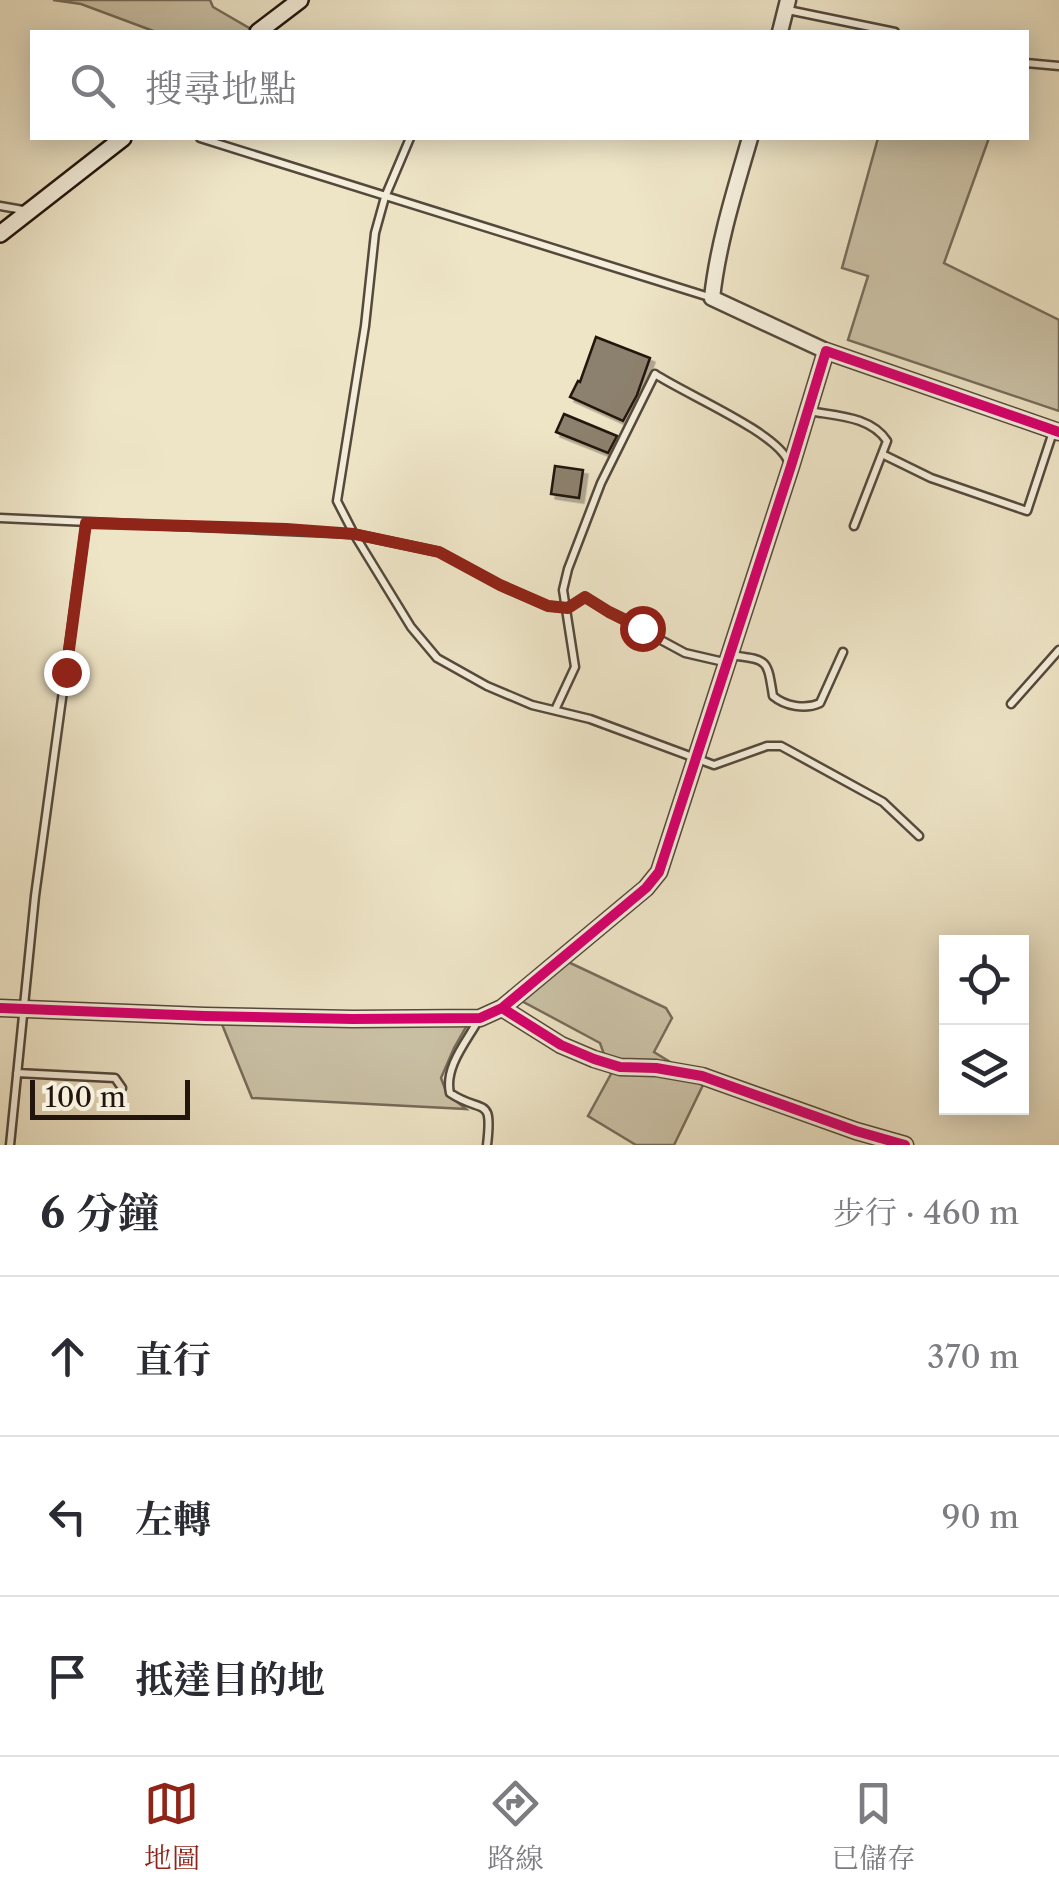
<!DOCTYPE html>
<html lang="zh-TW">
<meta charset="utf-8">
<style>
:root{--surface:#fff;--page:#f7f7f7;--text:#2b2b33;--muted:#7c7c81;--line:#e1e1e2;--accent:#8f2418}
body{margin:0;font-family:"Libre Caslon Text","Noto Serif TC",serif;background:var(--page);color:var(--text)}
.controls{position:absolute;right:30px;bottom:30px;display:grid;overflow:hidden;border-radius:0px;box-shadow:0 5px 25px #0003}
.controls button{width:90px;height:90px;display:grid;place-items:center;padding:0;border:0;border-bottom:2px solid var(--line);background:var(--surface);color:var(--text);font:50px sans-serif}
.scale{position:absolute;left:30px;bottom:25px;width:160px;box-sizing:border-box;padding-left:10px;border:5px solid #22150d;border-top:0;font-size:28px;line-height:35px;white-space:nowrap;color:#22150d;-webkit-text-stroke:8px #f4eedb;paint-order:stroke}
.stop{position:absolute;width:30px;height:30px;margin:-22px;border:8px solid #8f2418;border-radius:50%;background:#fff}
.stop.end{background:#8f2418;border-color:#fff;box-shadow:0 2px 10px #0008}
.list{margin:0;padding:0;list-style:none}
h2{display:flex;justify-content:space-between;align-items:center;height:130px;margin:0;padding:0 40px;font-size:42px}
h2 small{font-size:32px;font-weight:400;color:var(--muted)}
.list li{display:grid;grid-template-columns:65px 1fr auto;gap:30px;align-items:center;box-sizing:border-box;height:160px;padding:0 40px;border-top:2px solid var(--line)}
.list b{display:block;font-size:38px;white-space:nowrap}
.list em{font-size:32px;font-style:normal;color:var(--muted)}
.icon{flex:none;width:55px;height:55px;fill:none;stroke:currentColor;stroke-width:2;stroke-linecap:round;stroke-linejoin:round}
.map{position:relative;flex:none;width:1059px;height:1145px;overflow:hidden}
.search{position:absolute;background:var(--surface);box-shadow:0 5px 25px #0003;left:30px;right:30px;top:30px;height:110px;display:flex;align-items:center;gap:25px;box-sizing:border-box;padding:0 35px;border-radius:0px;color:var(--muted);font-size:38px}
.sheet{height:610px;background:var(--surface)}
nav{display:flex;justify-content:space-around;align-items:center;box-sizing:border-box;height:140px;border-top:2px solid var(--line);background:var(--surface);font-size:28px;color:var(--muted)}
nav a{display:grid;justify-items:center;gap:5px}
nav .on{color:var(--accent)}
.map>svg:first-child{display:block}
.green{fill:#cbc2a7;stroke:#766c5a;stroke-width:2.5}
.building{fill:#8c816e;stroke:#22150d;stroke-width:2.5;filter:url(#shadow)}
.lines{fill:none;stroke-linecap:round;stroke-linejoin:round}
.service-casing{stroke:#55493c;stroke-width:11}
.tertiary-casing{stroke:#55493c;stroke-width:19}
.secondary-casing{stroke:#22150d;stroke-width:20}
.service{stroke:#f4eedb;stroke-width:6}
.tertiary{stroke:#f4eedb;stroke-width:14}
.secondary{stroke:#f4eedb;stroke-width:15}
.cycleway-casing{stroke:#f4eedb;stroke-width:16}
.cycleway{stroke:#d6006c;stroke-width:10}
.route{stroke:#8f2418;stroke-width:12}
</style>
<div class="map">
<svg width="1059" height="1145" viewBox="0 0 1059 1145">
<defs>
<filter id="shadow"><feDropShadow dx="4.5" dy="4.5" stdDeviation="0" flood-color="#0004"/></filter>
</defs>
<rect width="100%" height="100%" fill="#eee5c7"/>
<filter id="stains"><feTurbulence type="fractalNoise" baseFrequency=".002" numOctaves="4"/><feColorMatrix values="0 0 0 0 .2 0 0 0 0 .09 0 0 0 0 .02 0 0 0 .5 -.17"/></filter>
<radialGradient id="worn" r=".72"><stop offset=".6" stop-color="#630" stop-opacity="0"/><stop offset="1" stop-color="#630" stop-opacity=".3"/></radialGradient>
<path class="green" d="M53,0h157l3,7 43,25h-100l-75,-28z
M878,138h111l-45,125 115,57v91l-211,-71 20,-64 -26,-8z
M566,961l100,47 6,10 -18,34 50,31 -30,62h-38l-48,-29 23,-42 -11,-31 -82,-44z
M474,1013l-20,35 -13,30 6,16 19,15 -214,-11 -33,-81z"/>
<path class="building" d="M596,337l54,21 -13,37 -14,26 -53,-24 8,-16 2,1z
M564,414l53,22 -9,17 -52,-21z
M555,466l28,4 -4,28 -28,-4z"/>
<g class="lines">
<defs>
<path id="service" d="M788,10l107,22
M1026,63l33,3
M200,138l509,159
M410,138l-25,59 -10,36 -10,93 -28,175 17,33 57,93 26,31 50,28 45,19 58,14 124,46 53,-19h14l102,56 36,34
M0,206l23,4
M809,411c27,5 62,5 78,30l-33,85
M882,454l49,24 96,33 26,-79
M0,518l354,16 85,18 61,33 48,21 20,2 17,-11 24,15 76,41 39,9
M730,655c38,5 37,3 43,41 12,10 32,14 47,7l23,-51
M1011,704l48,-54
M555,710l20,-43 -12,-77 5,-21 33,-86 54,-109c30,20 121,58 133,87
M479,1019c-12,22 -35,48 -29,74 33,22 43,1 37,52
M17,1073l98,5 7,10
M10,1145l25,-249 51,-373"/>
<path id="tertiary" d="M780,32l8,-32
M750,138c-15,52 -32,105 -38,160l114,53
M0,1008l205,8 148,3 127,-1 22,-10 144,-120 13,-16 132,-406 35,-115 233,81
M502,1008l59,37 33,14 26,8 36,1 46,8 154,55 49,14"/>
<path id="secondary" d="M258,32l42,-32
M0,234l123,-96"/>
</defs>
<use href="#service" class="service-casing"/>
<use href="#tertiary" class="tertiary-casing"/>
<use href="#secondary" class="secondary-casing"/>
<use href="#service" class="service"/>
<use href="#tertiary" class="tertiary"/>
<use href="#secondary" class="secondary"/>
<defs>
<path id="cycleway" d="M0,1008l205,8 148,3 127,-1 22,-10 144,-120 13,-16 132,-406 35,-115 233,81
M502,1008l59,37 33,14 26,8 36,1 46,8 154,55 49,14"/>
</defs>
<use href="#cycleway" class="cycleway-casing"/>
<use href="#cycleway" class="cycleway"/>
</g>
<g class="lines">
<path class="route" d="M66,672l20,-149 200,6 68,5 85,18 61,33 48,21 20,2 17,-11 24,15 33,16"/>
</g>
<rect width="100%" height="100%" filter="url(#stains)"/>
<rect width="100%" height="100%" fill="url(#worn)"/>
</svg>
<div class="controls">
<button><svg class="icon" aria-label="locate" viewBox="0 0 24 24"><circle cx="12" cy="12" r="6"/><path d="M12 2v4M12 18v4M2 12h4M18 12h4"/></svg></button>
<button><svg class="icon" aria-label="layers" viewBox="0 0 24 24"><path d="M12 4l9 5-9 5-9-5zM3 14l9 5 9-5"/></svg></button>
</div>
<div class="scale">100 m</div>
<div class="stop" style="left:642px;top:628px"></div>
<div class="stop end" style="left:66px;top:672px"></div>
<div class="search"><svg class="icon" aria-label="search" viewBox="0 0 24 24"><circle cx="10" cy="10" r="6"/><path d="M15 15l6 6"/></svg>搜尋地點</div>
</div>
<section class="sheet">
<h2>6 分鐘<small>步行 · 460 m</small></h2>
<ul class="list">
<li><svg class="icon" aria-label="ahead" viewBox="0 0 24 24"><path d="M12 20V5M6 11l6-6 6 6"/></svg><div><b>直行</b></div><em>370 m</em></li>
<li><svg class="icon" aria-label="left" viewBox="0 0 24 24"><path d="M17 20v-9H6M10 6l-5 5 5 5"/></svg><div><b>左轉</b></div><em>90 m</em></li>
<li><svg class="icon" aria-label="arrive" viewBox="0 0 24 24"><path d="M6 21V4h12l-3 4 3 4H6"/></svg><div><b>抵達目的地</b></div></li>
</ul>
</section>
<nav>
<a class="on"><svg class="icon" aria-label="map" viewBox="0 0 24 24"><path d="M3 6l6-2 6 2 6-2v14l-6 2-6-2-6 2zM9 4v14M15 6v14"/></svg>地圖</a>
<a><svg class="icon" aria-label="directions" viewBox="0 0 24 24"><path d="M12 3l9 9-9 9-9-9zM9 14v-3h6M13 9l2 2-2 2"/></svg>路線</a>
<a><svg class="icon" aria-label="saved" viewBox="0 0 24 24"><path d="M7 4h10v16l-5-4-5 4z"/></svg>已儲存</a>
</nav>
